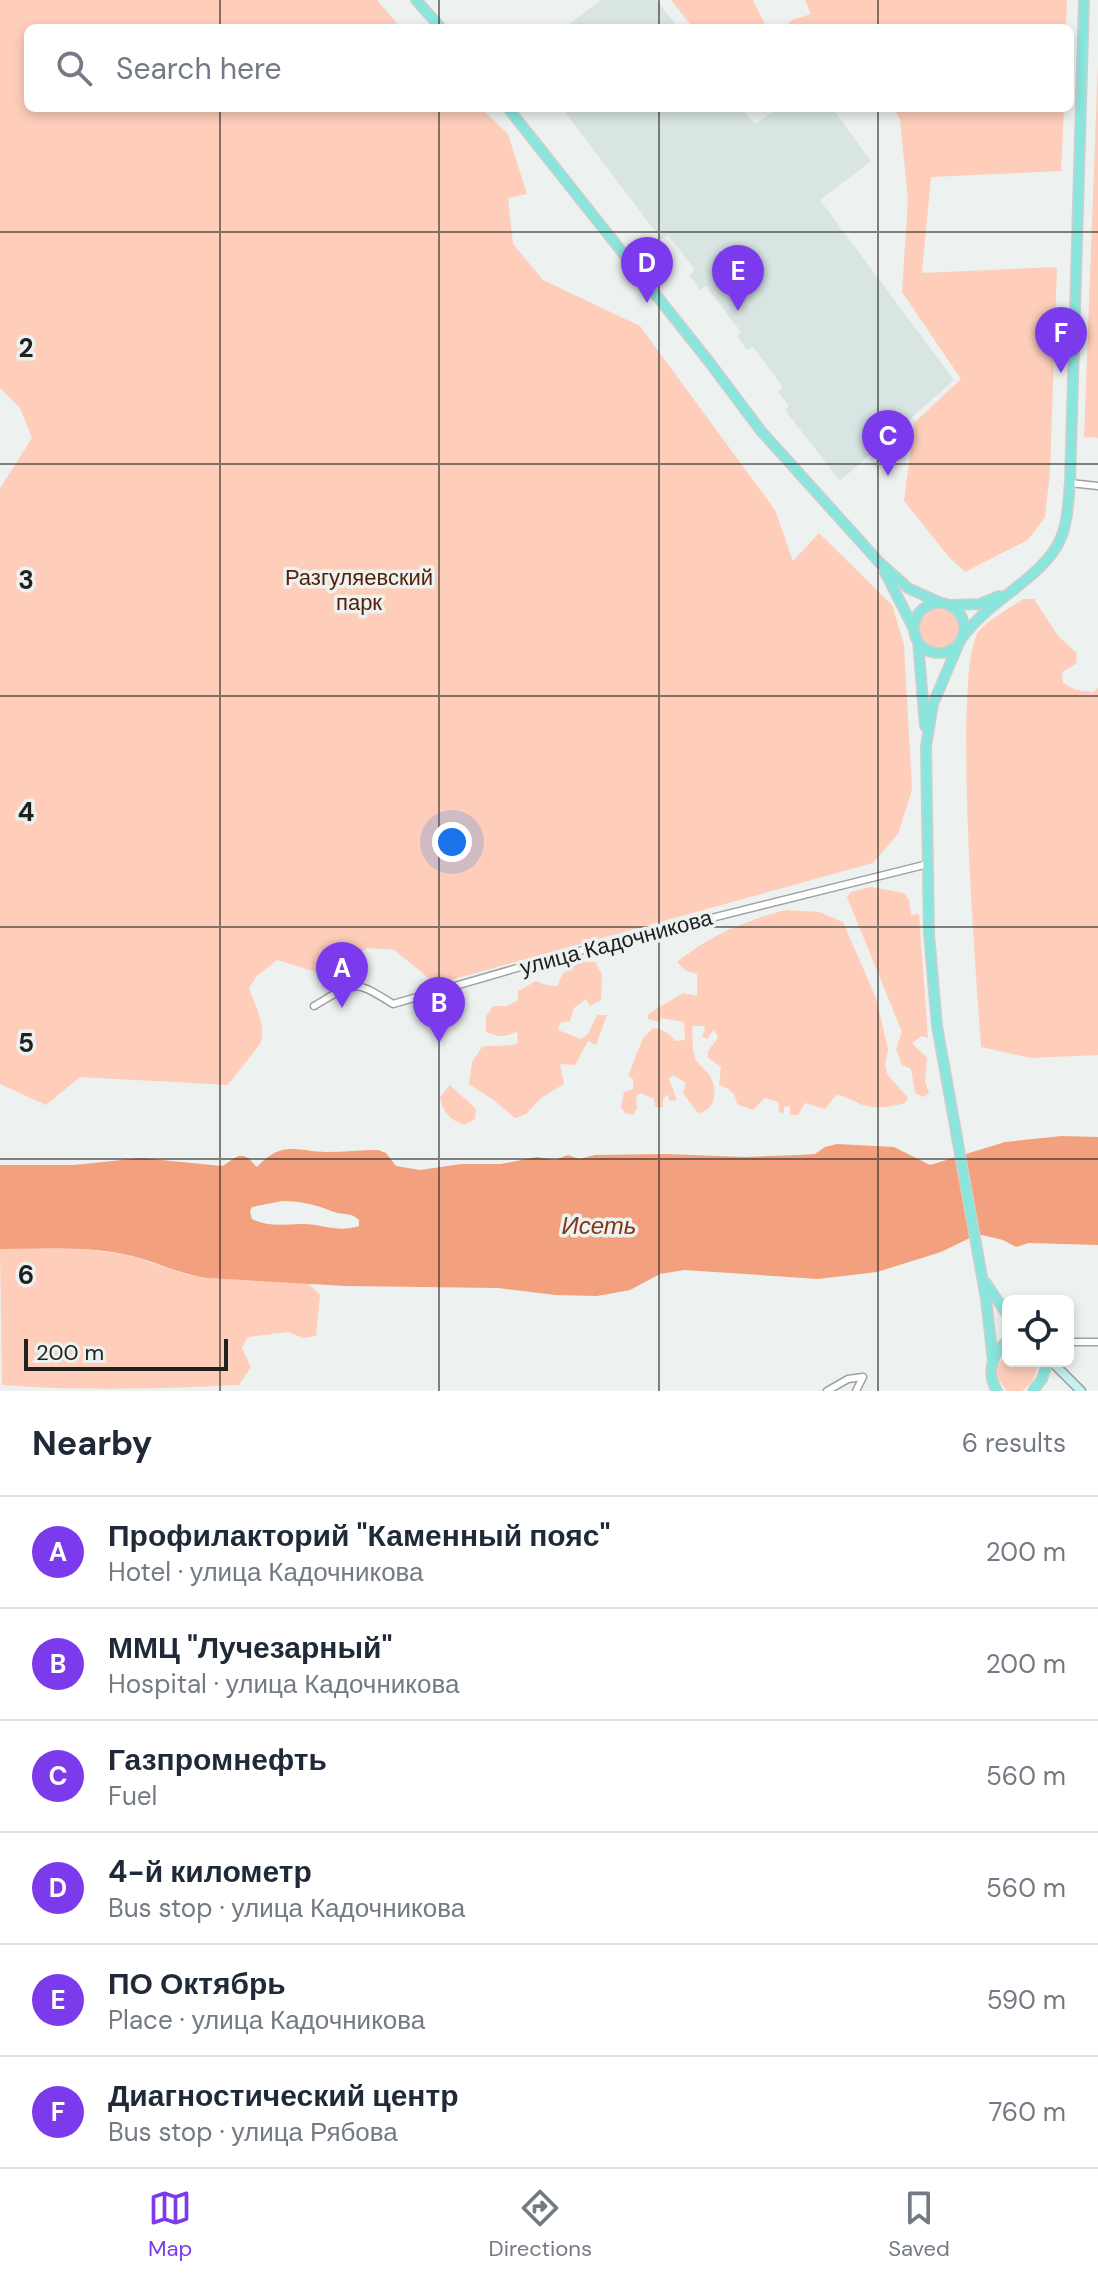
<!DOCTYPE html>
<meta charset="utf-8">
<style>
:root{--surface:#fff;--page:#f6f6f7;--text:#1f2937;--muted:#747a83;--line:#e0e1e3;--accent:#7c3aed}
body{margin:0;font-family:"DM Sans",sans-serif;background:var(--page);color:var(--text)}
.controls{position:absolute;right:24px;bottom:24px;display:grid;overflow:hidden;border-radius:12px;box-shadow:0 4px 12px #0003}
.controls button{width:72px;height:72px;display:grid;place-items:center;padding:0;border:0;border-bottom:2px solid var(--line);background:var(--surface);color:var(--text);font:40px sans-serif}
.scale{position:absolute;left:24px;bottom:20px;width:204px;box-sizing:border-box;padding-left:8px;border:4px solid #202221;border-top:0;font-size:22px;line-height:28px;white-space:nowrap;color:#202221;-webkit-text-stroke:6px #edf1f0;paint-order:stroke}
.you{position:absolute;left:452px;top:842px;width:28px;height:28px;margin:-20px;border:6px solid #fff;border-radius:50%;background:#1a73e8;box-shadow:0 0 0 12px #1a73e833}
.badge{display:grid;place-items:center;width:52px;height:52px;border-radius:50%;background:var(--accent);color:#fff;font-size:26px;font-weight:700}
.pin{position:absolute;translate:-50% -66px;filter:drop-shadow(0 2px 4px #0008)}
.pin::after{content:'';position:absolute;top:42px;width:28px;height:24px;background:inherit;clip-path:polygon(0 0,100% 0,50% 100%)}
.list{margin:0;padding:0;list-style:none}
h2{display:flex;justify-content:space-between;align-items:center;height:104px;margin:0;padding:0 32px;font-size:34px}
h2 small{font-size:26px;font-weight:400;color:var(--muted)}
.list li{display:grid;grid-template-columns:52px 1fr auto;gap:24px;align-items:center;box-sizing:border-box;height:112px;padding:0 32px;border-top:2px solid var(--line)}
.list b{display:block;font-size:30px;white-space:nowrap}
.list p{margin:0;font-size:26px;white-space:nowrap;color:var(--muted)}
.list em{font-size:26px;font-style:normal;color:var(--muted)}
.icon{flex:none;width:44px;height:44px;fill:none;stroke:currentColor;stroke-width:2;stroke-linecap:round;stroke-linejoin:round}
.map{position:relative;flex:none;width:1098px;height:1391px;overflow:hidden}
.search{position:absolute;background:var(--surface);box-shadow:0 4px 12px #0003;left:24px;right:24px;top:24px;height:88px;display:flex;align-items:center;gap:20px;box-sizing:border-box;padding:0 28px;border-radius:12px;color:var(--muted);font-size:30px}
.sheet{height:776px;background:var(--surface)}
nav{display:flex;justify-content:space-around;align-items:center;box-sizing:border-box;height:112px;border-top:2px solid var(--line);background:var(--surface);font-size:22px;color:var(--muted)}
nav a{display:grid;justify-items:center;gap:4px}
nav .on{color:var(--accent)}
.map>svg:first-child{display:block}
.built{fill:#d8e5e3}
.green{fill:#fecebb}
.water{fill:#f3a07e;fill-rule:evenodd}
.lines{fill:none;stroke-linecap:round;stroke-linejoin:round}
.street-casing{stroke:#9ea2a2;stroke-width:9}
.secondary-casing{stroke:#9ea2a2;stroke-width:11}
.primary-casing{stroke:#cecece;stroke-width:12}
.street{stroke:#fff;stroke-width:6}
.secondary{stroke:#c4f2ee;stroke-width:8}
.primary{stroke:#8ae5dc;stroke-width:9}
.grid{fill:none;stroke:#202221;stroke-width:2;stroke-opacity:0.55}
.labels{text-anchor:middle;stroke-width:7;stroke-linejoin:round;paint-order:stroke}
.park-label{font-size:22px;fill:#521f07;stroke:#edf1f0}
.street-label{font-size:22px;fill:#202221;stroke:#edf1f0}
.water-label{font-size:24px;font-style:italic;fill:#813715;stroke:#edf1f0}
.grid-label{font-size:26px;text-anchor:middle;font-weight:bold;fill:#202221;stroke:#edf1f0;stroke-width:7;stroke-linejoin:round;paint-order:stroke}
</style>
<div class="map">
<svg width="1098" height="1391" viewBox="0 0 1098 1391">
<rect width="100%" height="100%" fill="#edf1f0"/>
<path class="built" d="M601,0h55l23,28h-115z
M562,108h180l13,16 23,-16h54l39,53 -51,39 134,180 -114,101 -55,-71 4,-4 -11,-14 5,-5 -30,-40 -6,3 -10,-14 4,-4 -35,-46 -6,4 -11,-15 6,-5 -27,-35 -7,4z"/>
<path class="green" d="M0,0h377l24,28h-373v80h453l27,26 19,60 -19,4 5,46 30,36 97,46 135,184 18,51 26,-28 73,72 12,39 8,146 -14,44 -25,29 -437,121 -42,-34 -27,-2 -38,28 -52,-16 -20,16 -8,12c6,18 18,37 11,56l-32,41 -148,-8 -34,28 -46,-21v-596l32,-50 -12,-30 -20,-20z
M671,0h82l14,28h-74z
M805,0h262l-1,28h-282l8,-8 19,-6z
M1098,62v376l-14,-1z
M894,108h170l-3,63 -130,6 -9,96 135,-6 -7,204 -5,46 -17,23 -63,32 -16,-15 -45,-56 10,-78 47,-44 -59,-87 6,-93 -8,-79z
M1023,599h11l24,37 19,17 -1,11 -14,8 1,11 13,7 17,2 5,-4v367l-68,3 -49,-11c-4,-63 -30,-379 -2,-416 8,-10 32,-24 44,-32z
M919 628a20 20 0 1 1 40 0a20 20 0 1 1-40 0Z
M870,887l34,6 5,7 2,15 8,-1 9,124 -6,-2 -10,7 15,15 -2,24 4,11 -6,4 -8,-4 -4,-24 -9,-4 -6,-16 6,-17 -55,-135 4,-5z
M785,910l34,2 24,10 33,76 12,51 -3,16 2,9 21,24 -3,5c-16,4 -29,7 -45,1 -9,-4 -14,-8 -24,-9l-11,14 -20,-6 -7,12h-8v-9l-6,1v6l-5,-1 -1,-10 -13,-4 -12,12 -16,-6c-2,-12 -7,-15 -18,-19l2,-18 -13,-9v-7l10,-13 -4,-9 -7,10 -5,-3 3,-6 -1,-4h-11c-1,9 -1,22 2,32 3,7 12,12 16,20 7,14 4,33 -13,35l-15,-20 3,-10 -13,-8 -4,4 8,21 -7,1 -3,-7 -4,5v8l-4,1 -4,-2 -1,-7 -13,-6 -5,3 1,12 -4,7 -8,-2 -4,-6 3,-15 9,-3v-10l-5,-3 15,-38 10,-10c9,1 17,5 22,13l10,-1 -1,-18 -23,-4 -2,4 -11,-3v-5l35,-21 14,3v-22l-11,-3 -9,-9c33,-27 67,-41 108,-52z
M581,962h14l7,13 -1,25 -11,6 -4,-7 -12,9 -4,13 -10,2 -2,7 23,9 7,-5 9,-19h10l-11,30 -8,-4 -13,24 -15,-1 4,20 -23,14 -15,16 -11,4 -23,-19 -23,-15 3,-22 10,-15c14,-3 24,1 36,-4l-1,-12c-11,7 -19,6 -31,1v-16l7,-10h14l11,-6v-9l18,-10 11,4 10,1 6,-13z
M450,1085l26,24 -1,10 -11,6c-15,-6 -21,-12 -24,-28z
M0,1249h79l46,5 63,21 19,3 101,5 12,12 -4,41 -13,2 -15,-6 -40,5 -6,11 9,19 -12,18c-78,4 -160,6 -237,0z
M1008,1350v11h27l3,4 -6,17 -10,9h-15l-9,-12v-13z"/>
<path class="water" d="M1062,1136l36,1v108l-69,-2 -13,4 -13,-7 -25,-6 -37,18 -64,20 -59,7 -134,-9 -24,4 -30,16 -33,6 -42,-1 -57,-7 -152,-2 -139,-8c-29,-4 -55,-18 -83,-24 -41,-8 -83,-5 -124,-5v-84h74l67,-7 81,8c9,-4 17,-16 27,-7 3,2 5,6 8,8 25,-27 38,-16 70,-15 17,0 34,-2 51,-2l8,3 10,13 24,4 41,-6h40l36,-7 18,3 13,-5 11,4 16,-4 71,-1 79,3 53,-2 17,-1 10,-7 12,-3 57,3 36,18 75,-23zM282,1201c21,0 34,4 52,11 10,3 17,0 25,8v6c-16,5 -28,2 -44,-1 -21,-4 -42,5 -63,-6l-2,-8 2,-4z"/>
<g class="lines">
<defs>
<path id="street" d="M1070,483l28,3
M314,1006c41,-24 38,-28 79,-2l162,-47 373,-93
M1068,1342h30
M827,1391l21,-12 15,-2
M856,1391l7,-14"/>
<path id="secondary" d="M1051,1361l30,30"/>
<path id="primary" d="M416,0l25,28
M508,108l202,255 51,68 118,131 29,26 33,15
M885,572l29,57
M914 628a25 25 0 1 1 50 0a25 25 0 1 1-50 0Z
M951,605l29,-1 19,-8
M962,638c25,-37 81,-60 98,-98 8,-18 8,-38 10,-57l14,-483
M918,641l7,85
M959,643l-26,61 -7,42 3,188 8,92 49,273 7,62
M986,1283l22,33
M997,1391c-11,-18 -5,-38 11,-51
M1033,1391l9,-12 6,-18"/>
</defs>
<use href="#street" class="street-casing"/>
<use href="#secondary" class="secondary-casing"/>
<use href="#primary" class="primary-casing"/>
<use href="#street" class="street"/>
<use href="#secondary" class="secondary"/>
<use href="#primary" class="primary"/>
</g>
<path class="grid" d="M220,0v28M439,0v28M659,0v28M878,0v28M220,108v1283M439,108v1283M659,108v1283M878,108v1283M0,232h1098M0,464h1098M0,696h1098M0,927h1098M0,1159h1098"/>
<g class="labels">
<g class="park-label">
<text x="359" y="585">Разгуляевский<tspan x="359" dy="25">парк</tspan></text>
</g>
<g class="street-label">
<text transform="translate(616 942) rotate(-15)" y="8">улица Кадочникова</text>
</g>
<g class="water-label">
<text x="599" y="1234">Исеть</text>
</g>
</g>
<g class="grid-label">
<text x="26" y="357">2</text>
<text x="26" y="589">3</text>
<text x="26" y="821">4</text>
<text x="26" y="1052">5</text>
<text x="26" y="1284">6</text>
</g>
</svg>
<div class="controls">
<button><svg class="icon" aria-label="locate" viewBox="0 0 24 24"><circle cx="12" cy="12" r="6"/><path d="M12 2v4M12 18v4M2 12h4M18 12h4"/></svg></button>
</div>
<div class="scale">200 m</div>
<div class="you"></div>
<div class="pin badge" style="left:342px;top:1008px">A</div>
<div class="pin badge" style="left:439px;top:1043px">B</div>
<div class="pin badge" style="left:888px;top:476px">C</div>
<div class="pin badge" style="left:647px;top:303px">D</div>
<div class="pin badge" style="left:738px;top:311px">E</div>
<div class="pin badge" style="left:1061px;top:373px">F</div>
<div class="search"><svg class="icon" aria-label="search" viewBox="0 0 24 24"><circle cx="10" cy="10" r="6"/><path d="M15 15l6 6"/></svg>Search here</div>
</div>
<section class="sheet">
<h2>Nearby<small>6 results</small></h2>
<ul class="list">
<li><span class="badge">A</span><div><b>Профилакторий &quot;Каменный пояс&quot;</b><p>Hotel · улица Кадочникова</p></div><em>200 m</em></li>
<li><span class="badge">B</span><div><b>ММЦ &quot;Лучезарный&quot;</b><p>Hospital · улица Кадочникова</p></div><em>200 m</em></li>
<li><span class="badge">C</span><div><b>Газпромнефть</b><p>Fuel</p></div><em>560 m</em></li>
<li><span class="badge">D</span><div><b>4-й километр</b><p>Bus stop · улица Кадочникова</p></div><em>560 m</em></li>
<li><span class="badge">E</span><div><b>ПО Октябрь</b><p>Place · улица Кадочникова</p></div><em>590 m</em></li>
<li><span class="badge">F</span><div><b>Диагностический центр</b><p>Bus stop · улица Рябова</p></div><em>760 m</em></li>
</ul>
</section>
<nav>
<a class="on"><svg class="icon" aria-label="map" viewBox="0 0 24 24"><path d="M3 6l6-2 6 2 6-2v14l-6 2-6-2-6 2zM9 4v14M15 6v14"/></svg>Map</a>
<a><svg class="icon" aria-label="directions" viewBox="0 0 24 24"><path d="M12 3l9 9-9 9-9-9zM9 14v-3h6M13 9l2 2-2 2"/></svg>Directions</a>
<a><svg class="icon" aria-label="saved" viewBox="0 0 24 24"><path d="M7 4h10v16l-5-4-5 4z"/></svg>Saved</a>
</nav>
